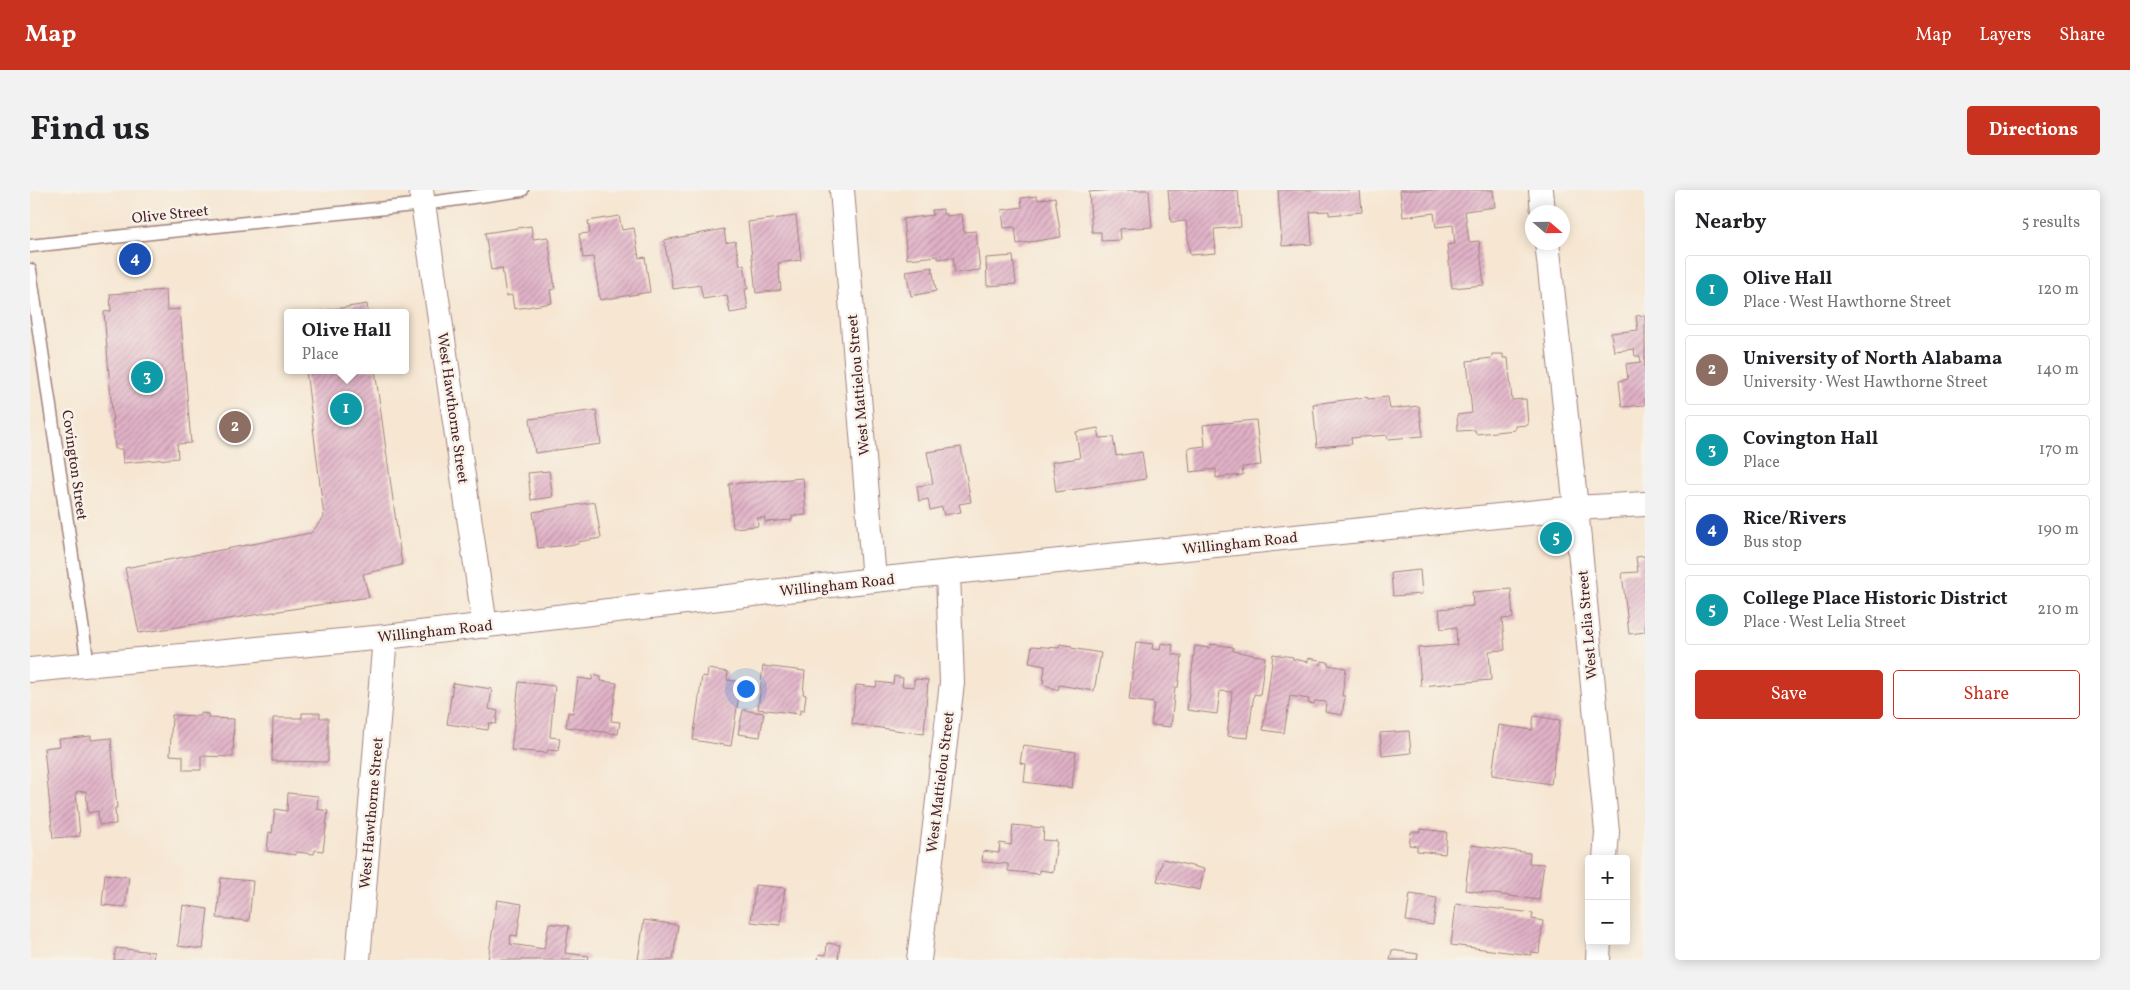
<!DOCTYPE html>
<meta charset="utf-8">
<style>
:root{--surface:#fff;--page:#f2f2f2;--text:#202124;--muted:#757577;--line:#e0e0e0;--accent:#c8321e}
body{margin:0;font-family:Vollkorn,serif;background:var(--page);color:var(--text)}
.controls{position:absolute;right:15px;bottom:15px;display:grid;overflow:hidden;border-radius:5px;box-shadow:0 2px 12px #0003}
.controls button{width:45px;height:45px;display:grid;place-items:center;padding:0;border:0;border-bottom:1px solid var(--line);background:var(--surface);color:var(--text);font:25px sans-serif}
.compass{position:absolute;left:1495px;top:15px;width:45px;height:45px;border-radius:50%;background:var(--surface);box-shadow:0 2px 12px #0003;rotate:110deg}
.you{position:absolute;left:715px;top:498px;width:18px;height:18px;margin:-12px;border:4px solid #fff;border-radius:50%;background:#1a73e8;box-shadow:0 0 0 8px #1a73e833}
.badge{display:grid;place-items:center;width:32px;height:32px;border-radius:50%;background:var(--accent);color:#fff;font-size:16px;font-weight:700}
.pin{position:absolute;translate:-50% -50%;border:2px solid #fff;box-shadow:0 1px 5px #0006}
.popup{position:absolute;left:254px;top:119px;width:125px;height:65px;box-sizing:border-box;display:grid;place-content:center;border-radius:5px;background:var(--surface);filter:drop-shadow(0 1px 4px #0005);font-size:16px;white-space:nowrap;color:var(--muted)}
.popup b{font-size:19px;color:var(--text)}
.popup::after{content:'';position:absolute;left:50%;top:100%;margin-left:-10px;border:10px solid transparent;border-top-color:var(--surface)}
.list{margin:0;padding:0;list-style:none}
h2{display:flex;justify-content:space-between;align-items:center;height:65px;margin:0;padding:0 20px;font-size:21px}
h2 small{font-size:16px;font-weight:400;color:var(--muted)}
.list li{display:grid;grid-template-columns:32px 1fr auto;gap:15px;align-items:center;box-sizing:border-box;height:70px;margin:0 10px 10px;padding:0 10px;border:1px solid var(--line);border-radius:5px}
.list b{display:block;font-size:19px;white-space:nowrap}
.list p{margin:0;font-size:16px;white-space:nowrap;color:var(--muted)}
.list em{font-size:16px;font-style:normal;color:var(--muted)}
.actions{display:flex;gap:10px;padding:15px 20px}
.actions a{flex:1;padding:11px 0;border:1px solid var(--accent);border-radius:5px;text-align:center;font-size:18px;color:var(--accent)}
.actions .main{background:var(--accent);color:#fff}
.map{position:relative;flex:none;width:1615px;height:770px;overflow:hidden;border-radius:5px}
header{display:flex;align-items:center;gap:30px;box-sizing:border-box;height:70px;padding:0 25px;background:var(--accent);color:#fff}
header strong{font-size:24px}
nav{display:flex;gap:28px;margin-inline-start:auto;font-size:18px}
.intro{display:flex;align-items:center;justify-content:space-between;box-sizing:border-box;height:120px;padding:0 30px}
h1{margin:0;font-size:35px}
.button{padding:12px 22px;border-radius:5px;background:var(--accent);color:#fff;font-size:18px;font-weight:700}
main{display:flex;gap:30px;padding:0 30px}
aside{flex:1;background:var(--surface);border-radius:5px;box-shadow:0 2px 12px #0003}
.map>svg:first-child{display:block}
.building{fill:url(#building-hatch)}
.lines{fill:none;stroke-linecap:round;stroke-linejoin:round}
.lane-casing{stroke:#a0827e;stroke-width:15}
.street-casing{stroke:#a0827e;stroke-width:26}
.lane{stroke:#fff;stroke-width:12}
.street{stroke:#fff;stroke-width:24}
.labels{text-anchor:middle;stroke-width:5;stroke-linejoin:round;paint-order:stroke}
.street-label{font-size:15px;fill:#4a1f2b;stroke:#f7f3e8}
</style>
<header>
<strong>Map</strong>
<nav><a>Map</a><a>Layers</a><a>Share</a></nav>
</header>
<div class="intro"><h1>Find us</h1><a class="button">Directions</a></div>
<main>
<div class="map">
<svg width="1615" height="770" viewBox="0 0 1615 770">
<defs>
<pattern id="building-hatch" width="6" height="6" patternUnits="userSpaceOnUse" patternTransform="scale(1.25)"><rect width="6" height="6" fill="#e1b2c7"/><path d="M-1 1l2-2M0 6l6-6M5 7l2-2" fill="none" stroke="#b890a2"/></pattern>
</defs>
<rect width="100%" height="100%" fill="#f7f3e8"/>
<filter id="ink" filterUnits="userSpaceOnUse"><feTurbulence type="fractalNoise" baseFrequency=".02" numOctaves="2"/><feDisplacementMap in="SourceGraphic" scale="10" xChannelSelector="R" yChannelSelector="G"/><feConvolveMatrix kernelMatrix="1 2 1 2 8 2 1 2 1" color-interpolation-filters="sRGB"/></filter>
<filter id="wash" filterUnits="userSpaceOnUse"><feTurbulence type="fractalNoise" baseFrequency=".0096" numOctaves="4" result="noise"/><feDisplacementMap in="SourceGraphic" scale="20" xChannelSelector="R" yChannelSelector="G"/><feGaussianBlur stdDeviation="1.12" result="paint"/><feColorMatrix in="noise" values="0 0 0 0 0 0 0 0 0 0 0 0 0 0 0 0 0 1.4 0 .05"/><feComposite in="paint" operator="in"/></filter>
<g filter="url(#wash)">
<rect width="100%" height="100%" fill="#f6e6d2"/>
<g id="blocks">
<path class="building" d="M1083,0h36l3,37 -32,2 1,11 -20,1v-9h-9l-3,-40z
M1138,0h70l3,37 -27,2 2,24 -26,2 -4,-34 -15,1z
M1248,0h82l2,22 -33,3v-4l-19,1 2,32 -30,2z
M1370,0h93l2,17 -30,4 4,31 10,-1 5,44 -32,3 -5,-43 8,-1 -2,-19 -17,2 -2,-14 -31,4z
M1007,6l1,4 17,-3 6,40 -44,7 -2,-17 -11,1 -2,-18 20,-3 -1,-9z
M913,19v5h4v2l15,-2 2,18 12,-1 4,39 -25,3 -2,-16 -15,2v-3l-31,3 -4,-40 30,-4 -1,-5z
M589,26l3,14 12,-2 5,30 6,-1 5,35 -50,8 -7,-43 -10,1 -4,-24 11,-1 -2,-12z
M766,26l5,44 -23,3 3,27 -25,3 -8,-71z
M501,36l2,13 15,-2 7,52 -5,1 2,13 -38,6 -2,-14 -6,1 -4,-28 -11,2 -6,-37z
M694,39l2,14 9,-2 5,24h4l4,24h-3l3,21 -18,3 -3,-18 -24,4 -3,-14 -27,4 -9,-49z
M983,66l3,28 -29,2 -1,-28z
M902,77l4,24 -25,5 -5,-25z
M136,100l1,20 13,-1 11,134 -14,1 1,14 -55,5 -1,-14h-7l-11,-137 7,-1 -1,-17z
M337,114l1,9h-53v-1z
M1615,125v90l-23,2 -3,-26 9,-2 -2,-15 15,-2 -1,-6h-5l-1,-7 -20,2 -3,-18 27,-3 -2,-14z
M1462,164h11v4h5l4,42 14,-1 2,26 -13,1v4l-39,4 -1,-4 -17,1 -1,-16 15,-2 -5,-52 25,-3z
M276,180h69l27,195 -39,9 6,23 -230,36 -14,-65 186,-35 13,-16z
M1337,207l1,2 20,-2 2,12 29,-3 4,30 -35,3 -1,-4 -36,3 1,6 -35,3 -4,-43z
M566,220l5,34 -66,9 -5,-34z
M1226,230l5,45 -19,2 1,8 -23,2 -4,1v-9l-26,3 -2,-24 17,-2 -2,-21z
M1068,238l2,10 13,-1 3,19 26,-4 4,27 -90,13 -4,-30 28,-4 -4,-26z
M931,257l10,55 -12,2 2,8 -17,3 -2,-8 -12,3 -2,-11 -9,2 -2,-15 16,-2 -6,-32z
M519,281l4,26 -22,3 -3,-27z
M773,288l3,37 -14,1v4l-27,2v-4h-8l1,8 -25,2 -4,-44z
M565,312l6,36 -23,4v2l-40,4 -5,-36z
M1615,366v76l-16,2 -7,-61 16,-1 -2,-15z
M1390,380l2,24 -29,2 -2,-23z
M1481,399l2,29 -11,1 3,31 -16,1 2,29 -70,6 -3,-38 39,-3 -1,-18 -15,2 -2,-20 34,-3 -1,-14z
M1106,452l17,2 -1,5 8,1 1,-7 12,2 -1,9 10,2 -4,31h-3l-4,40 -20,-2 3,-22 -25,-3z
M1030,454l12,2 -1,2 30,5 -7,38 -35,-6 -1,5 -15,-6 2,-18 -16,-3 3,-17 27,2z
M1181,454l22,3v4l32,6 -5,38 -6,-1 -6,44 -21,-2 5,-44 -12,-1 -3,23 -30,-4 8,-64 15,2z
M1243,464l20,3v2l15,3v-4l11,2 -1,4 3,1 1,-4 6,1v3l18,3 -4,28h3l-3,19 -17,-3 1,-10 -11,-1 -1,3 -6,-1 1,-4 -19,-3 -6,37 -21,-3z
M733,476l42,5 -2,23 3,1 -2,16 -4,-1v4l-42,-5z
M678,479l20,3 -1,8 14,2 -10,64 -38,-6 9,-64 5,1z
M563,485l8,2v4l16,2 -6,38 9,1 -2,12 -52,-7 2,-15 5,1 5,-35 14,2z
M864,486l9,2 -1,8 12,1v-8l14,1 -4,54 -72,-10 4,-39 20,2 1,-5 16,2z
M489,492l36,4 -5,51 10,1 -2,13 -10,-1 -1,3 -36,-3z
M423,493l39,6 -3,20 9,2 -2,13 -7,-1 -1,7 -41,-6z
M713,520l21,3 -4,24 -22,-3z
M171,523l7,1v4l26,1 -1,38 -32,-1v14h-18v-14l-13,-1 2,-40 29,1z
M272,523h18v5h8v44l-56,-1 1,-43h29z
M1504,526l26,4 -9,64 -59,-9 7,-50 33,5z
M1379,541l2,22 -29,3 -2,-23z
M61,546v4l20,-2 6,70h-2l1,16 -17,1 -1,-14 -10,2 -2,-22 -10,1 4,44 -27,2 -9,-90 16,-2 -1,-7z
M993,555l53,7 -4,36 -48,-6 2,-18 -6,-1z
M258,603l30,3 -1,13 11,2 -5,40 -8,-1 -1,4 -18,-2v3l-29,-4 2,-19 3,1 3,-24 12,2z
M983,635l31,3 -1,12 14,1 -4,31 -14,-2v4l-31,-3v-7l-26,-2 1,-11 16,2 1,-10 11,2z
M1390,639l27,3 -2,22 -28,-3v-5l-8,-1 2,-13h9z
M1441,655l59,8 -1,10 15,1 -5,36 -74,-10z
M1133,669l41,10 -4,21 -43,-9z
M75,684l24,3 -4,30 -23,-2z
M191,688l32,3 -4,40 -32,-3z
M725,695l30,3 -5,37 -29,-3z
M1380,704l27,4 -4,27 -27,-4z
M467,710l25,4 -5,32 -6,-1 -1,9 34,5 5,-26 20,3 -4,27 24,3 -1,4h-100z
M1426,714l77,9 -1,6 11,2 -4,32 -8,-1v3l-80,-10z
M153,715l25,4 -5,40 -25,-3z
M614,730l34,5 -5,35h-35z
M797,753l13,2 -2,15h-20l1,-6 7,1z
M86,758l38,4 -1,8h-39z
M1362,760l26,4 -1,6h-27z"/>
</g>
</g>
<g filter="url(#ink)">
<use href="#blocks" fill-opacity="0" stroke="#a0827e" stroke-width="1"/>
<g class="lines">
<defs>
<path id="lane" d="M0,56l393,-42 99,-14
M0,80l58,395"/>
<path id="street" d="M391,0l64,436
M812,0l32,390
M1511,0l2,22
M1517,52l29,266 31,324 -2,27
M0,480l355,-33 489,-57 702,-72 69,-4
M328,770l27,-323
M889,770l33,-277 -4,-110
M1568,770l1,-19"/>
</defs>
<use href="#lane" class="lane-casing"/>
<use href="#street" class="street-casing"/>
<use href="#lane" class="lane"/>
<use href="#street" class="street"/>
</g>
</g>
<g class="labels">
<g class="street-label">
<text transform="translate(140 24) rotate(-6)" y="5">Olive Street</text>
<text transform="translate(828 195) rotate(-95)" y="5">West Mattielou Street</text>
<text transform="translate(423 218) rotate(82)" y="5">West Hawthorne Street</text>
<text transform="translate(45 275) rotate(82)" y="5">Covington Street</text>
<text transform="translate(1210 353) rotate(-6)" y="5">Willingham Road</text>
<text transform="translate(807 395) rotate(-6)" y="5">Willingham Road</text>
<text transform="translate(1557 435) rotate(-95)" y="5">West Lelia Street</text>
<text transform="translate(405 441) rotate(-6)" y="5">Willingham Road</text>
<text transform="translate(910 592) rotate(-83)" y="5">West Mattielou Street</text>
<text transform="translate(341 623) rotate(-85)" y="5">West Hawthorne Street</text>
</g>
</g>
</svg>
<div class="controls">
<button>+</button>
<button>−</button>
</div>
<svg class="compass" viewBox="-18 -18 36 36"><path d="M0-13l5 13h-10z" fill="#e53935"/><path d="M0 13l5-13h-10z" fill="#757577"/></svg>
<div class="you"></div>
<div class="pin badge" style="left:316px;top:219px;background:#0f9aa8">1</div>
<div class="popup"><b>Olive Hall</b>Place</div>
<div class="pin badge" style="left:205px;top:237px;background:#8d6e63">2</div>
<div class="pin badge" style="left:117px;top:187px;background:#0f9aa8">3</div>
<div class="pin badge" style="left:105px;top:69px;background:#1a4fb4">4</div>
<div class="pin badge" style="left:1526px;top:348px;background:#0f9aa8">5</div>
</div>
<aside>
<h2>Nearby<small>5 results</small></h2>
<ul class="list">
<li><span class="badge" style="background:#0f9aa8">1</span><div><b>Olive Hall</b><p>Place · West Hawthorne Street</p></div><em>120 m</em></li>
<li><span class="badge" style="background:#8d6e63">2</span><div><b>University of North Alabama</b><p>University · West Hawthorne Street</p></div><em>140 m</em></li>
<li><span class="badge" style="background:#0f9aa8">3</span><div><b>Covington Hall</b><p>Place</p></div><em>170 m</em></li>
<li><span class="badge" style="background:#1a4fb4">4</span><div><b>Rice/Rivers</b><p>Bus stop</p></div><em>190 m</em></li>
<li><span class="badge" style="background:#0f9aa8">5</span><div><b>College Place Historic District</b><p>Place · West Lelia Street</p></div><em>210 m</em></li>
</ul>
<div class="actions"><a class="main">Save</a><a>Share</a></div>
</aside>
</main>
